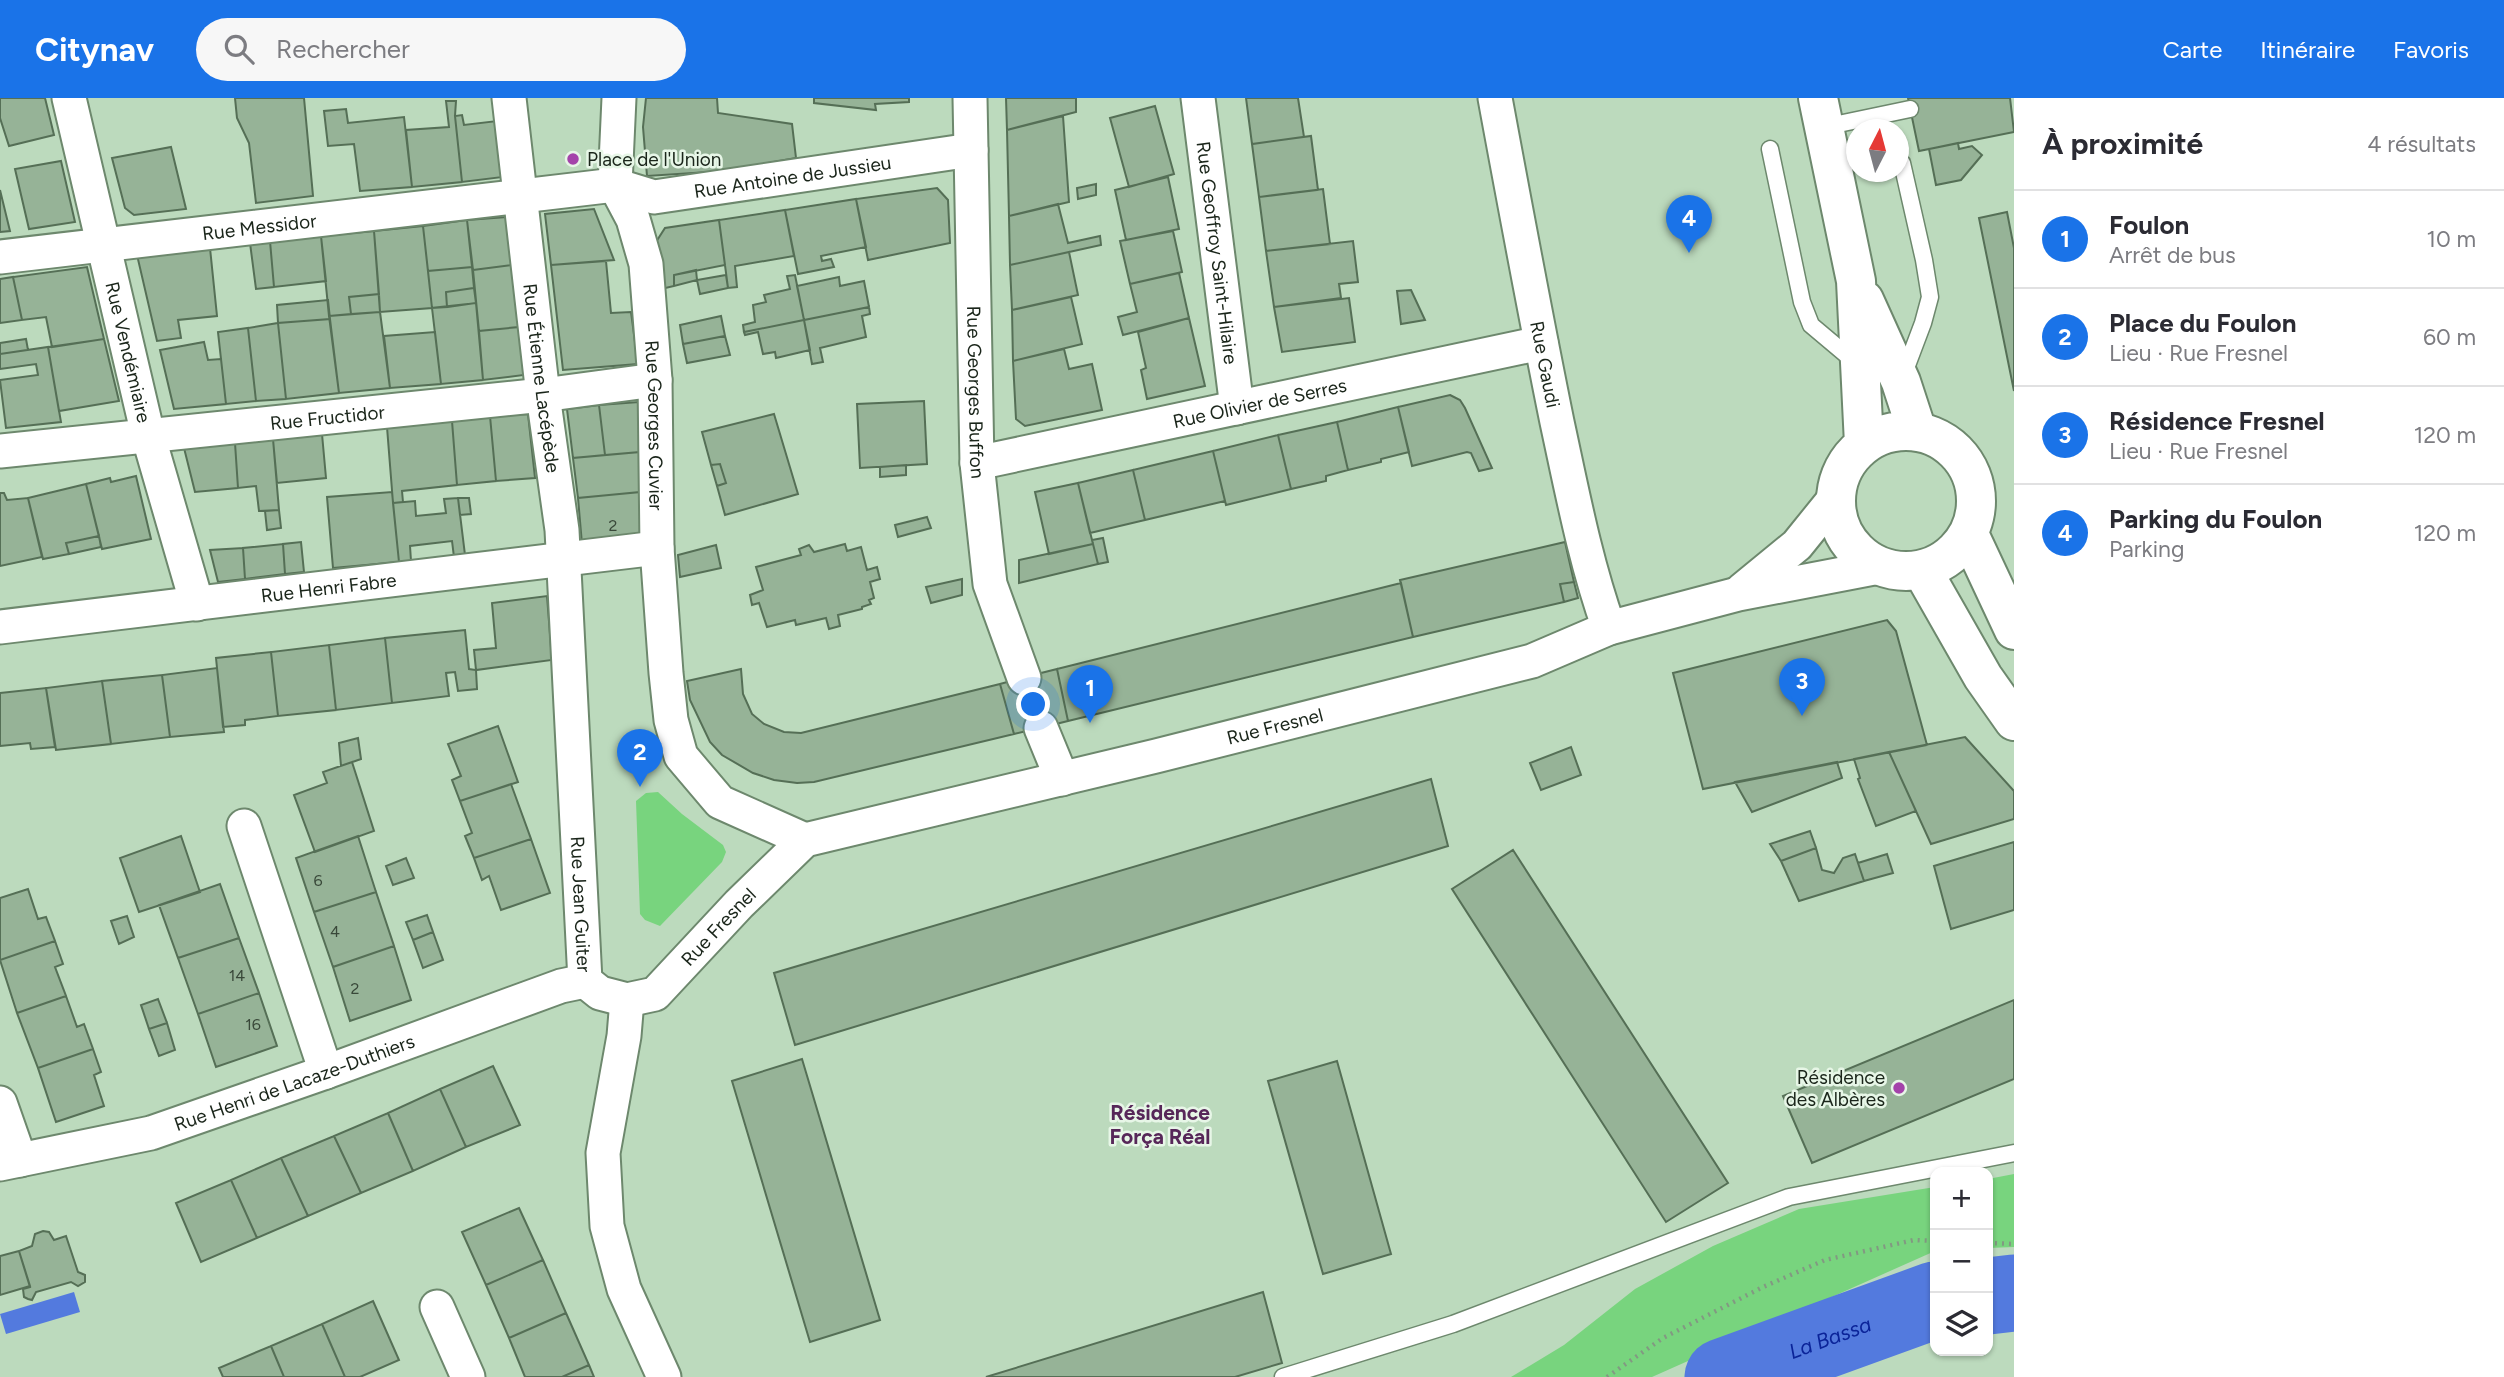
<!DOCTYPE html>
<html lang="fr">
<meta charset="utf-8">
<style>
:root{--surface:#fff;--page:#f7f7f7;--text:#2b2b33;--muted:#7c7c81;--line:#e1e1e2;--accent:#1a73e8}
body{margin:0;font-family:Figtree,sans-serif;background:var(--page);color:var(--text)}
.controls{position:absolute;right:21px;bottom:21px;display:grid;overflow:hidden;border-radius:14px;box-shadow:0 2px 5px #0004}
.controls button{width:63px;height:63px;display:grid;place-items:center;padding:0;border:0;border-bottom:2px solid var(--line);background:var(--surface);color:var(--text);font:35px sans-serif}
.compass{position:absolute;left:1846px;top:21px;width:63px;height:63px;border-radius:50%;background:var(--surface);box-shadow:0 2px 5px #0004;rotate:6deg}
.you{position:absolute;left:1034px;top:607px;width:24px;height:24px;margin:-18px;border:5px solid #fff;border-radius:50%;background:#1a73e8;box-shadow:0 0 0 10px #1a73e833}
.badge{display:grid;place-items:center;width:46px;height:46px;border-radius:50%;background:var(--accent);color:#fff;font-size:23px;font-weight:700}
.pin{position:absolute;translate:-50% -58px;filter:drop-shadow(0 2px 4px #0008)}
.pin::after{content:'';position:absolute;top:37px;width:24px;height:21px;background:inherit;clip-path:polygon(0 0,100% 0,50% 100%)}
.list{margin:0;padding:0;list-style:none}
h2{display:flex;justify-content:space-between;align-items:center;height:91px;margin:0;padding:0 28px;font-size:30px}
h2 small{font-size:23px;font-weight:400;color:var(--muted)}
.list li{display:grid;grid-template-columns:46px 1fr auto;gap:21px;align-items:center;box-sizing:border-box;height:98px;padding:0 28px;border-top:2px solid var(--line)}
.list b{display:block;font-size:26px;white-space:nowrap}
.list p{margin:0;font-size:23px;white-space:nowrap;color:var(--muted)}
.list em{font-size:23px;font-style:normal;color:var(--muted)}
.icon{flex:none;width:38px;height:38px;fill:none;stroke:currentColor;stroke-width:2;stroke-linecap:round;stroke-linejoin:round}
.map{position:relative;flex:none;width:2014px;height:1279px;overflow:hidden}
header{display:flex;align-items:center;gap:42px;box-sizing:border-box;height:98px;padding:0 35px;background:var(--accent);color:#fff}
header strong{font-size:33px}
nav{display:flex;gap:38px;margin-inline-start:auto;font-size:24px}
.search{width:490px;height:63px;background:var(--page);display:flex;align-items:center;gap:18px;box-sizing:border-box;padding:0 24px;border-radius:38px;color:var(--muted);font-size:26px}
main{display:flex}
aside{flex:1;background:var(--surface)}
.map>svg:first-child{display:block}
.green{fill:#78d47e}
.water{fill:#537ade}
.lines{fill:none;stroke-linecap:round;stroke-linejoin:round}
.river{stroke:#537ade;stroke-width:77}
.building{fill:#96b397;stroke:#556f56;stroke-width:2}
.minor-tunnel{stroke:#9cb69c;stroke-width:33;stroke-dasharray:33 17;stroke-linecap:butt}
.service-casing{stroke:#6d886d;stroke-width:19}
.minor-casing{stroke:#6d886d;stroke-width:37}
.tertiary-casing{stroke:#6d886d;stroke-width:42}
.path{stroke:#829982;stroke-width:4.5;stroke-dasharray:2 5;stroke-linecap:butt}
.service{stroke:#fff;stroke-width:16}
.minor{stroke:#fff;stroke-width:33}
.tertiary{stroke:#fff;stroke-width:38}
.poi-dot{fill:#a443aa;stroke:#e7f6e7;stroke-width:2.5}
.labels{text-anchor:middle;stroke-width:5;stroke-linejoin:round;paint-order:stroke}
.number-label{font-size:16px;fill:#394839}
.poi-label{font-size:19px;fill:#1a251a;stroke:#e7f6e7;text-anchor:start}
.street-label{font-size:19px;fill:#1a251a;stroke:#e7f6e7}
.neighbourhood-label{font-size:21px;font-weight:bold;fill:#572759;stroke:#e7f6e7}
.water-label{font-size:21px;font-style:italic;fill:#0b2499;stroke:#e7f6e7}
</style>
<header>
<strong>Citynav</strong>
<div class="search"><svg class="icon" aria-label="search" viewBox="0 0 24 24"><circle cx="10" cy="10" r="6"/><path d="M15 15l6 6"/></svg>Rechercher</div>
<nav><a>Carte</a><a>Itinéraire</a><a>Favoris</a></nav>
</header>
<main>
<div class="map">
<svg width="2014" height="1279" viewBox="0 0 2014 1279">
<rect width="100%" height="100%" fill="#bcdabd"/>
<path class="green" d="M658,694l24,22 41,31 3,7 -4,10 -62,64 -15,-6 -5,-6 -4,-113 10,-8z
M2014,1076v73l-26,1v-69z
M1935,1089v64l-283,126h-141l53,-32 71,-56 78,-43 86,-37z"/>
<path class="water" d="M74,1194l6,20 -74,22 -6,-20z"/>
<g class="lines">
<g class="river">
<path d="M1988,1198l26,-3"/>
<path id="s1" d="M1723,1279l212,-77"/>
</g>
</g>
<path class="building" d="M0,0h45l9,37 -45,11 -9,-28z
M235,0h69l9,98 -57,7 -7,-60 -12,-25z
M646,0h71l1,15 74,11 4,34 -72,13 -77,5 -4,-49z
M814,0h95v4l-34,2 1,6 -62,-7z
M1006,0h70v14l-69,18z
M1246,0h52l6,39 -52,7z
M1908,0h102l4,34 -95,19z
M446,3h10l-1,15 7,66 -50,5 -6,-57 43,-3z
M1155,8l19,68 -45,13 -19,-69z
M346,11l2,14 56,-6 8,70 -52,4 -6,-47 -26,2 -4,-35z
M462,17l2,10 33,-4 6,56 -41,5 -7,-66z
M1063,18l6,86 -60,14 -2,-86z
M1311,38l7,54 -59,7 -7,-53z
M1958,45l1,6 13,-3 10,9 -21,25 -25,5 -7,-36z
M171,49l15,62 -52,6 -9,-7 -13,-50z
M61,63l14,61 -46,7 -14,-60z
M1168,79l11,52 -53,11 -11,-50z
M1096,86v11l-18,4 -1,-11z
M937,90l11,12 2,43 -82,17 -12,-61z
M1323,91l7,55 -64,7 -7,-54z
M0,92l10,41 -10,1z
M856,101l10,48 -45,9 1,5 9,-2 3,8 -36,7 -13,-64z
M1058,106l10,39 32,-7 1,9 -91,20 -1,-49z
M594,111l20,51 -63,5 -6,-51z
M785,112l9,46 -59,10 2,21 -9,1 -9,-68z
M2007,114l7,36v143l-35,-173z
M507,119l5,48 -39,5 -6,-50z
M467,122l5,47 -44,4 -5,-45z
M719,122l6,45 -51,10v11l-13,3 -5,-47 9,-14z
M423,128l9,82 -52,4 -6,-81z
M374,133l5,63 -30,3 2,17 -22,2 -8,-80z
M1173,133l9,41 -52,12 -10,-43z
M321,138l5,45 -52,6 -4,-46z
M270,143l4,46 -18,2 -6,-46z
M1353,143l5,41 -19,2 2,14 -67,9 -8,-56z
M210,150l7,68 -39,4 3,18 -24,3 -20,-86z
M1069,154l9,43 -66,15 -2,-45z
M606,163l5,52 20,-1 7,52 -75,6 -12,-105z
M512,167l7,62 -40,4 -6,-61z
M87,169l17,72 -52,8 -6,-30 -24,3 -9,-43z
M472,169l2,21 -28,4 1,15 -15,1 -4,-37z
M696,172l1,10 -23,6v-11z
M1179,175l10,45 -66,17 -5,-18 19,-5 -7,-28z
M726,177l2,13 -28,6 -3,-14z
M795,177l9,45 -60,12 -1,-7 12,-3 -2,-17 13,-3 -2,-7 26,-6 -3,-13z
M13,179l9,43 -22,3v-44z
M839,179l1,9 24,-5 5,26 -65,13 -7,-34z
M474,190l2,15 -29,4 -1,-15z
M1411,192l14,30 -24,4 -4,-33z
M379,196l1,18 -29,2 -2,-17z
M1071,199l11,47 -69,17 -1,-51z
M1349,200l6,44 -73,10 -8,-45z
M328,202l2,19 -52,4 -1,-18z
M476,205l7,77 -42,4 -9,-76z
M869,209l1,7 -8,2 4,21 -46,11 3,14 -11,2 -8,-44z
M380,214l10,76 -51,5 -10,-77z
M721,218l4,20 -42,8 -3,-19z
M1189,220l16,68 -58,13 -6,-29 5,-2 -8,-36z
M330,221l9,74 -53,6 -8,-76z
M804,222l6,30 -34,8 -1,-6 -12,2 -5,-22 -13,3 -1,-3z
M278,225l8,76 -30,2 -8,-73z
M519,229l5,48 -41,5 -4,-49z
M248,230l8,73 -30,3 -8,-72z
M435,234l6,52 -51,4 -6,-52z
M725,238l5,19 -43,8 -4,-19z
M26,241l2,11 -28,4v-11z
M104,241l15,62 -60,10 -11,-64z
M204,244l4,18 13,-1 5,45 -52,5 -14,-59z
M48,249l13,75 -55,6 -6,-48 38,-5 -2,-11 -36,5v-15z
M1064,251l5,20 23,-5 10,46 -77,16 -9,-7 -3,-58z
M1450,297l10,5 5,8 27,60 -13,3 -8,-18 -4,-1 -55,14 -14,-59z
M924,303l3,63 -67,4 -3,-64z
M639,304l1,50 -35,3 -6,-50z
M599,307l6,50 -32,3 -6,-49z
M1398,309l11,45 -28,7v3l-33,8 -11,-48z
M528,316l7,64 -39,3 -6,-65z
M774,316l24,80 -73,21 -8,-29 9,-3 -6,-19 -9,1 -9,-33z
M490,318l6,65 -39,4 -5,-64z
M452,323l5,64 -55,6 1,11 -10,1 -6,-76z
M1337,324l11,48 -22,6v5l-35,8 -13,-54z
M322,336l4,44 -49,5 -4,-44z
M1278,337l13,54 -65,16 -13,-54z
M273,341l6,71 -20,1 -3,-25 -18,2 -3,-45z
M235,345l3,45 -43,4 -11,-44z
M1213,353l12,50 -80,19 -12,-50z
M640,354v40l-62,6 -5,-40z
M720,366l6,19 -9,3 -6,-21z
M906,367v10l-26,2v-10z
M1133,372l12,50 -55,13 -12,-50z
M136,378l15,63 -49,10 -16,-65 24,-6 1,4z
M1078,385l15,61 -44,10 -14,-62z
M86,386l13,52 -33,7 3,11 -26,5 -15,-61z
M392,394l7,70 -66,6 -6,-71z
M640,394l1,46 -59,6 -4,-46z
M0,395h4l3,7 21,-2 14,59 -42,9z
M458,400l7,57 -11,2 -2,-16 -42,5 1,15 -12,1 -6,-59 22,-2 1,15 30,-3 -2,-14z
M458,400h11l2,16 -11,1z
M279,412l2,18 -14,2 -2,-19z
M927,419l4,11 -33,9 -3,-12z
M99,438l2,11 -32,7 -3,-11z
M1103,440l5,24 -10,2 -6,-24z
M301,444l3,30 -19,2 -2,-30z
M1565,444l9,40 -14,2 4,18 -151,35 -13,-57z
M283,446l2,30 -40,5 -2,-31z
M845,446l2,7 14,-4 6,23 10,-3 3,12 -10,3 4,16 -5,2 2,4 -9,3v2l-24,6 2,11 -11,3 -3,-11 -30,7 -1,-5 -28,7 -8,-24 -7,2 -2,-10 13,-5 -7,-23 45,-12 -2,-6 10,-4 5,7z
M1093,446l5,20 -79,19v-23z
M716,447l5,23 -41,9 -2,-22z
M243,450l2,31 -27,3 -8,-32z
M962,481v16l-31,8 -5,-16z
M1574,484l4,16 -14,4 -4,-18z
M1401,485l12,54 -345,84 -11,-52z
M547,498l5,64 -76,10 -2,-20 22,-2 -4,-45z
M1887,522l9,11 31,114 -224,44 -30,-116z
M465,532l4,39 7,1 1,19 -19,2 -3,-19 -9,1 3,23 -57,7 -7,-65z
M385,540l7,65 -56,7 -7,-65z
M329,547l7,65 -58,6 -7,-64z
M271,554l7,64 -33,4v5l-22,2 -7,-69z
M217,570l7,64 -54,5 -8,-62z
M741,571l2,25 9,20 12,10 20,8 17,1 199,-49 14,50 -200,48 -17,1 -23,-3 -21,-7 -31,-18 -12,-13 -20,-42 -3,-19z
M1057,571l11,52 -24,6 -15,-51z
M162,577l8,62 -59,7 -9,-63z
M1029,578l15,51 -30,7 -14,-50z
M102,583l9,63 -55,6 -10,-62z
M46,590l9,59 -24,2 -1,-6 -30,3v-53z
M498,628l20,56 -58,19 -8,-21 9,-4 -13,-32z
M1965,639l49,54v28l-83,25 -42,-92z
M358,640l3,21 -20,7 -2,-23z
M1571,649l10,28 -40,15 -11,-27z
M1889,654l27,59 -40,15 -18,-47 2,-1 -6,-19z
M352,664l22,69 -59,21 -21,-57 33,-12 -4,-11z
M1837,664l5,16 -90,34 -17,-30z
M1431,681l17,67 -653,199 -21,-72z
M511,686l20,55 -57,19 -9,-22 7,-3 -12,-32z
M1810,733l6,17 -35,13 -11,-17z
M181,738l19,56 -61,20 -19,-54z
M358,738l18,56 -62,20 -18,-54z
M531,741l19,54 -49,17 -12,-34 -7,4 -8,-22z
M2014,744v68l-63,19 -17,-63z
M1816,750l6,22 12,3 9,-15 12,-4 9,27 -65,20 -18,-40z
M1513,752l215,333 -62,39 -214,-333z
M1887,756l6,19 -29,8 -6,-18z
M406,760l8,20 -21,7 -7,-19z
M220,786l19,54 -61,20 -19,-53z
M28,791l10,30 8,-2 9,24 -55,19v-62z
M376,794l18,54 -61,21 -19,-55z
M427,817l6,17 -20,8 -7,-18z
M127,818l7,21 -15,7 -8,-23z
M433,834l10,28 -20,8 -10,-28z
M239,840l20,55 -61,21 -20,-56z
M55,843l8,23 -8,3 11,29 -49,17 -17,-53z
M394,848l17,54 -61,21 -17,-54z
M259,895l18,53 -61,21 -18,-53z
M66,898l11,31 7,-3 9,25 -55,19 -21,-55z
M158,901l9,24 -18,6 -8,-24z
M2014,902v79l-202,84 -29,-67z
M167,925l8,27 -16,6 -10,-27z
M93,951l8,23 -7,3 10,31 -48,16 -18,-54z
M802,961l78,261 -70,22 -78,-261z
M1337,963l54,193 -68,20 -55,-193z
M493,968l27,59 -54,22 -26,-58z
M440,991l26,58 -53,24 -25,-58z
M388,1015l25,58 -52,22 -27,-57z
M334,1038l27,57 -53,23 -27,-58z
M281,1060l27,58 -51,22 -26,-58z
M231,1082l26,58 -56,24 -25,-59z
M519,1110l24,52 -57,25 -24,-53z
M43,1133l6,1 5,8 12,-4 12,36 7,3v7l-7,4 -7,-4 -35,10 -4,8 -4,-1 -4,-2 -1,-8 7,-2 -11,-36 13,-5 3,-12z
M19,1153l11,35 -30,9v-39z
M543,1162l23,53 -57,25 -23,-53z
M1263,1194l19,71 -47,14h-249z
M373,1203l26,59 -39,17h-15l-23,-53z
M566,1215l23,52 -27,12h-37l-16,-39z
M322,1226l23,53h-61l-13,-31z
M271,1248l13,31h-61l-4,-9z
M589,1267l5,12h-32z"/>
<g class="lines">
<path class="minor-tunnel" d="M1024,580l17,50"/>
<defs>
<path id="service" d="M1824,29l86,-18
M1770,51l32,153 9,23 44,37
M1902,65l22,97 6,37 -7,26 -20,53
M1283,1279l170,-53 336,-127 225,-44"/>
<g id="minor">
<path id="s2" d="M69,0l79,337 49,169"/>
<path id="s3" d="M509,0l34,297 19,135 23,451 15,12 27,7 28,-6 84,-90 66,-64 351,-84 376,-95 77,-33 129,-34 141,-27"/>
<path id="s4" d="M970,0l7,365 13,121 34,94"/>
<path id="s5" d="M1198,0l39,310"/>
<path id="s6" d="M1495,0c20,108 40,216 62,324 15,69 28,139 52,206"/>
<path id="s7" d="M615,87l18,34 13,45 9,116 2,168 9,125 5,47 10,36 39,46 85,38"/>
<path d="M615,87l4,-87"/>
<path id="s8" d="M0,159l615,-72 39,12 317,-47"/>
<path id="s9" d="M0,353l543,-56 112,-15"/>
<path id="s10" d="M977,365l564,-120"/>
<path d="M1742,492l55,-45 38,-47"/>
<path id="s11" d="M0,529l657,-79"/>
<path d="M1041,630l21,51"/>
<path d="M244,728l82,246"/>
<path d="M627,902l-3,36 -21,117 4,73 17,63 40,88"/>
<path d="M0,1005l20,57"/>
<path id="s12" d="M0,1066l151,-31 175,-61 235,-86 24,-5"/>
<path d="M437,1209l31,70"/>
</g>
<path id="tertiary" d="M1818,0l38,183 8,163
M1864,202l37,82 16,49
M1836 403a70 70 0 1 1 140 0a70 70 0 1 1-140 0Z
M1969,436l45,96
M1922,472l61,107 31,44"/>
</defs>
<use href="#service" class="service-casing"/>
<use href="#minor" class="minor-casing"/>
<use href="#tertiary" class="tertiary-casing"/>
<path class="path" d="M1988,1145l26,1
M1607,1279l56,-39 100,-51 62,-27 89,-20 21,1"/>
<use href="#service" class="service"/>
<use href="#minor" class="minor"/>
<use href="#tertiary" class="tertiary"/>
</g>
<g class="poi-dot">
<circle cx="573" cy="61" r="7"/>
<circle cx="1899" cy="990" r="7"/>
</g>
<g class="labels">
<g class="number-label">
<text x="613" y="433">2</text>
<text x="318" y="788">6</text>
<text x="335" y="839">4</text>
<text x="237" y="883">14</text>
<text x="355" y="896">2</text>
<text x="253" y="932">16</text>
</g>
<g class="poi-label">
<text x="587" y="68">Place de l'Union</text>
<text x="1885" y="986" text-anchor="end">Résidence<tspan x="1885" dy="22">des Albères</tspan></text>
</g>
<g class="street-label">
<text dy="7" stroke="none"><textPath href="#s8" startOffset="800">Rue Antoine de Jussieu</textPath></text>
<text dy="7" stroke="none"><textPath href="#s8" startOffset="261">Rue Messidor</textPath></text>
<text dy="7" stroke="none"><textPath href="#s5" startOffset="156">Rue Geoffroy Saint-Hilaire</textPath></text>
<text dy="7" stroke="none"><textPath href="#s2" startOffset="261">Rue Vendémiaire</textPath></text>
<text dy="7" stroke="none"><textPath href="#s6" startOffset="271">Rue Gaudi</textPath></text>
<text dy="7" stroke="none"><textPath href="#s3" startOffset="282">Rue Étienne Lacépède</textPath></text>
<text dy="7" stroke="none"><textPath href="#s4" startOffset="294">Rue Georges Buffon</textPath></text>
<text dy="7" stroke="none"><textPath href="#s10" startOffset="289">Rue Olivier de Serres</textPath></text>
<text dy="7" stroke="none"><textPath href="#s9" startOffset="329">Rue Fructidor</textPath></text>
<text dy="7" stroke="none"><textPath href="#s7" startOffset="247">Rue Georges Cuvier</textPath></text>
<text dy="7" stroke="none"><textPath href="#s11" startOffset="331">Rue Henri Fabre</textPath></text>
<text dy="7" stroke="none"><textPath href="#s3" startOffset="1661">Rue Fresnel</textPath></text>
<text dy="7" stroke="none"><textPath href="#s3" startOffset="810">Rue Jean Guiter</textPath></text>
<text dy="7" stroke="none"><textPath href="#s3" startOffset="1055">Rue Fresnel</textPath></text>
<text dy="7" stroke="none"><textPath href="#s12" startOffset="306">Rue Henri de Lacaze-Duthiers</textPath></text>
</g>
<g class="neighbourhood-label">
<text x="1160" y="1022">Résidence<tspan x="1160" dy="24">Força Réal</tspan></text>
</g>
<g class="water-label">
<text dy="7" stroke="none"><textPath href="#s1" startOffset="114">La Bassa</textPath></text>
</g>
</g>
</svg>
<div class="controls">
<button>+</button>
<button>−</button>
<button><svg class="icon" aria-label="layers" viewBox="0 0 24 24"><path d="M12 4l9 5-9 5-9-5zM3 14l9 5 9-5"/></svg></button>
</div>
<svg class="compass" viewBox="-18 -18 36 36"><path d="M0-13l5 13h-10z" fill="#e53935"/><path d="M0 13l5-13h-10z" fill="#7c7c81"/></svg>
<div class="you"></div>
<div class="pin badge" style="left:1090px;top:625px">1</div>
<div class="pin badge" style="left:640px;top:689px">2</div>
<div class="pin badge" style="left:1802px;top:618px">3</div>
<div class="pin badge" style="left:1689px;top:155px">4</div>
</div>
<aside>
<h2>À proximité<small>4 résultats</small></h2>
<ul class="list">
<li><span class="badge">1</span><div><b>Foulon</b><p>Arrêt de bus</p></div><em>10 m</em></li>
<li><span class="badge">2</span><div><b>Place du Foulon</b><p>Lieu · Rue Fresnel</p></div><em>60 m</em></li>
<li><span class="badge">3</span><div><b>Résidence Fresnel</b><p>Lieu · Rue Fresnel</p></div><em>120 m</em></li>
<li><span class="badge">4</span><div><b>Parking du Foulon</b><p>Parking</p></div><em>120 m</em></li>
</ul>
</aside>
</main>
